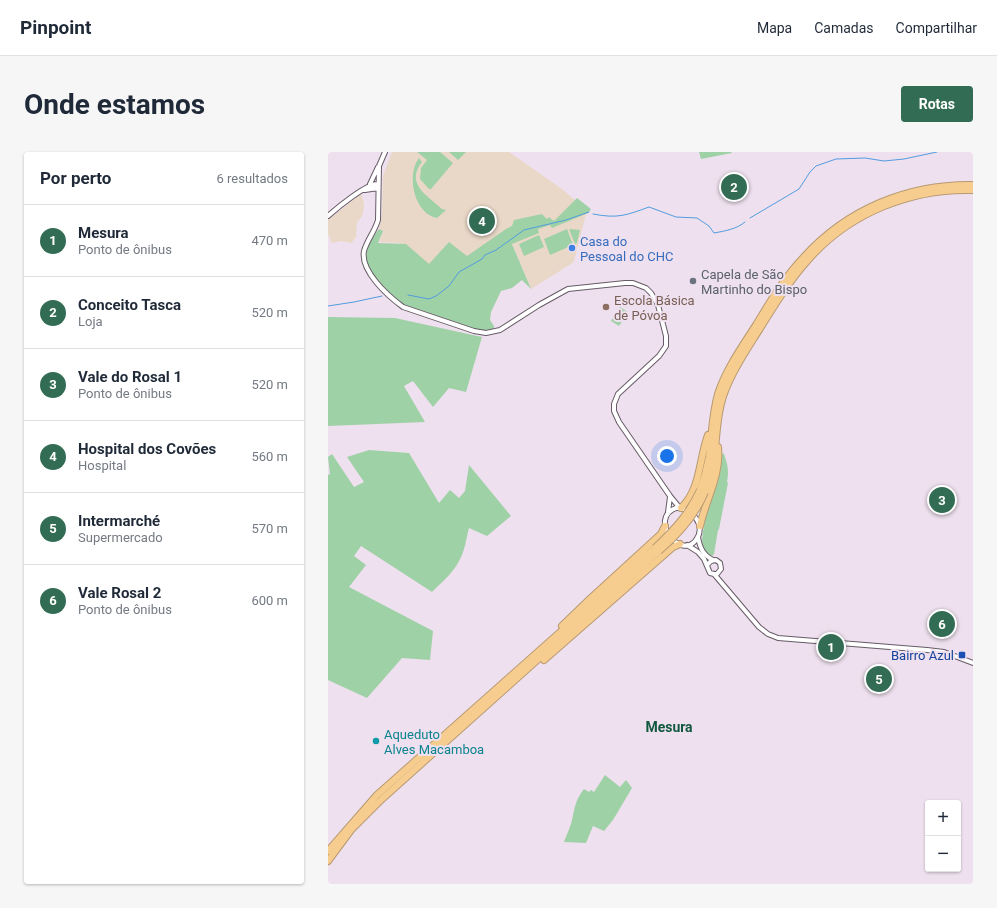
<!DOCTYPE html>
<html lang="pt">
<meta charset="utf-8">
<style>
:root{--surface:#fff;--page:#f6f6f7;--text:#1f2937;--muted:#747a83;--line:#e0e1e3;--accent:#336c54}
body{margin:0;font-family:Roboto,sans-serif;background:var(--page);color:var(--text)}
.controls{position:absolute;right:12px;bottom:12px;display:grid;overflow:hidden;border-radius:4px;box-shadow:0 1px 3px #0004}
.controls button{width:36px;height:36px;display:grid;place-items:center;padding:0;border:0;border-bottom:1px solid var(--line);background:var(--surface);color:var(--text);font:20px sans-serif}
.you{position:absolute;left:339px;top:304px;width:14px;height:14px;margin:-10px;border:3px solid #fff;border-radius:50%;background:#1a73e8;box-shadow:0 0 0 6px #1a73e833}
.badge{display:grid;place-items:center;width:26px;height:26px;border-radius:50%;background:var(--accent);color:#fff;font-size:13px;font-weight:700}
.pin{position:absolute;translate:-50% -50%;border:2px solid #fff;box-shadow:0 1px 4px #0006}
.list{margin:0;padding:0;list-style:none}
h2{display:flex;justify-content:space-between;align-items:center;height:52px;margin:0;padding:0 16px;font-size:17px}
h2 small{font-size:13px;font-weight:400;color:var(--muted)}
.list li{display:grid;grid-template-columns:26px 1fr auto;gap:12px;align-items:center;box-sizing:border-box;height:72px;padding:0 16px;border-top:1px solid var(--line)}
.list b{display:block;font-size:15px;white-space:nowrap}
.list p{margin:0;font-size:13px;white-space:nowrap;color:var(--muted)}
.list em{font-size:13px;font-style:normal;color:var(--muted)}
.map{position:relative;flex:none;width:645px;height:732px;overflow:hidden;border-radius:4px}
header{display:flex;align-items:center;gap:24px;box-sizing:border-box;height:56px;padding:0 20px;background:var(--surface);border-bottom:1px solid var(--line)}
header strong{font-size:19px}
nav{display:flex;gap:22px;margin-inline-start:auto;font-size:14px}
.intro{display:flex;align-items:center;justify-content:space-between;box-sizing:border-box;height:96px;padding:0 24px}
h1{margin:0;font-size:28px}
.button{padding:10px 18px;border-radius:4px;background:var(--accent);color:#fff;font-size:14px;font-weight:700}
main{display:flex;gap:24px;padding:0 24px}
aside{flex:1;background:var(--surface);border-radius:4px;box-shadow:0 1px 3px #0004}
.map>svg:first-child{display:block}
.medical{fill:#e9d8c7}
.green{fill:#9fd1a7}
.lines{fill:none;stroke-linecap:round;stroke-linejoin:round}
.stream{stroke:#519cde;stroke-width:1}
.minor-casing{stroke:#665b66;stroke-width:6}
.highway-casing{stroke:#b79a73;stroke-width:8}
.minor{stroke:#fff;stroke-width:4}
.highway{stroke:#f7cd8f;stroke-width:6}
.highway-bridge-casing{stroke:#b79a73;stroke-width:8;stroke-linecap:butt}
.highway-bridge{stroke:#f7cd8f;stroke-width:6}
.shop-dot{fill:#3f7fe0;stroke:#eee0ee;stroke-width:1.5}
.worship-dot{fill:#6b7280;stroke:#eee0ee;stroke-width:1.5}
.education-dot{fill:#8d6e63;stroke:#eee0ee;stroke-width:1.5}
.transit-dot{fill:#1a4fb4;stroke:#eee0ee;stroke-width:1.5}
.culture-dot{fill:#0f9aa8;stroke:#eee0ee;stroke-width:1.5}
.labels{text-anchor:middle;stroke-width:4;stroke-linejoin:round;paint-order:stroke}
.shop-label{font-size:13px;fill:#366cbe;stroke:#eee0ee;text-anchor:start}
.worship-label{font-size:13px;fill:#5b616d;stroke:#eee0ee;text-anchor:start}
.education-label{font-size:13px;fill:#785e54;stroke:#eee0ee;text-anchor:start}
.transit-label{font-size:13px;fill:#164399;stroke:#eee0ee;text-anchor:end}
.culture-label{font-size:13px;fill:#0d838f;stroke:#eee0ee;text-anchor:start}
.neighbourhood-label{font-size:14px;font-weight:bold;fill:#11583f;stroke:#eee0ee}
</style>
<header>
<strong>Pinpoint</strong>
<nav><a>Mapa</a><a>Camadas</a><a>Compartilhar</a></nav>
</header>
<div class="intro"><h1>Onde estamos</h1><a class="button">Rotas</a></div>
<main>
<aside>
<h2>Por perto<small>6 resultados</small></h2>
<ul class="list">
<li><span class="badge">1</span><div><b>Mesura</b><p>Ponto de ônibus</p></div><em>470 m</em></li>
<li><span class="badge">2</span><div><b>Conceito Tasca</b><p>Loja</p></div><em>520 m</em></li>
<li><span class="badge">3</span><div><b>Vale do Rosal 1</b><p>Ponto de ônibus</p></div><em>520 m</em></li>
<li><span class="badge">4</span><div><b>Hospital dos Covões</b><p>Hospital</p></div><em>560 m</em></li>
<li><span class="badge">5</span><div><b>Intermarché</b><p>Supermercado</p></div><em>570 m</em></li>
<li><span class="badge">6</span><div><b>Vale Rosal 2</b><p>Ponto de ônibus</p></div><em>600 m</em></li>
</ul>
</aside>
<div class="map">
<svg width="645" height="732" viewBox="0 0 645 732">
<rect width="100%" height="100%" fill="#eee0ee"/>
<path class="medical" d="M64,0h117l53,37 27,23 -3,2 -12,47 -3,3 -40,25 -20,-48 -76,54 -35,-52 -21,-1 4,-11 -4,-2 3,-15 1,-38z
M33,42l3,9v6l-2,7 -5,7 -1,14 -5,6 -10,-2 -9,2 -4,-9v-14z"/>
<path class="green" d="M89,0h23l13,11 -22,26h-2l-9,-10 1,-11 6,-8z
M121,0h17l-8,8z
M371,0h32l1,1 -31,6z
M91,6l3,4c-17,22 5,33 20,47l4,1 -9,8c-23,-4 -31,-43 -18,-60z
M249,46l14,11 -3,4 -36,15 -2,-3 -12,4 1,4 -27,11 19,45 -9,-9 -10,8 -11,3 -10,21 -1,8 4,6v2c-7,3 -12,2 -19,1l-71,-24c-8,-6 -14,-12 -21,-19 -14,-15 -23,-27 -11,-47 2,-3 4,-7 7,-10l4,2 -5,12 28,1 23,20 20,-22 18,14 39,-27 6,-3 2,-6 28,-6 5,5 2,-2 5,4z
M239,77l6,16 -23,10 -6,-16z
M241,77l11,1 -3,13 -2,1z
M211,83l5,12 -20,9 -5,-12z
M292,155l8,5 -9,14 -8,-5z
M0,165l67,1 87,19 -16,55 -17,-4 -16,19 -20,-26 -9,5 21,36 -97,4z
M41,298l40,3 30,50 11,-13 9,8 6,-7 4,-26 42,51 -24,20 -18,-8c-3,11 -4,23 -10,33 -6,12 -18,22 -27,31l-71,-46 -7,10 12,9 -17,22 84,44 -3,29 -28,-2 -35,40 -39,-18v-205l2,-1 -2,-17 4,-3 22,33 10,-5 -17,-25z
M393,301l3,1c4,11 5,17 3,28l1,1 -9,46 -1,1 -4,24 -2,2 -4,-2 -5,-5 -1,-10 4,-28 11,-31z
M277,623l15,12 6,-7 6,8 -19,32 -9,11 -11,-5 -7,17 -22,-1c2,-6 5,-12 7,-18 4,-15 3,-22 13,-35l5,3 2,-2 3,2z"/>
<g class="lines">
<path class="stream" d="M265,62c25,5 34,1 56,-7l27,10 21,1 12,8 5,7c11,-2 23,-4 31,-11
M422,66l49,-29 11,-17 6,-6 20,-7 29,-1 19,3 20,-2 33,-7
M80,143l21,4 7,-3 13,-10 10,-14 23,-13 3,-4 11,-5 28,-20 42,-10 23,-8
M0,154l26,-4 28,-6"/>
<defs>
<path id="minor" d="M57,0l-6,14 -1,54c-3,11 -11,20 -14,31 -4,20 24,45 39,56l71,24 12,2 14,-3 39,-25 29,-16 57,-6h8l13,5 5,5 7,12 8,31v10l-7,10 -41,38 -4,10v7l5,11 51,74 9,11
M42,32l8,-17
M37,38l13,-2
M0,64c9,-8 39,-33 50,-32
M348,356c15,-1 31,17 20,32 -16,21 -48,-22 -20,-32z
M340,360l2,-15
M370,385c2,11 5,18 15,23
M359,393l11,7 6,7 6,14 4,1h3l4,-5 -1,-6 -4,-3 -5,1 -4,4
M386,422l45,53 9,7 10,4 149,12 17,2 29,11"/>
<path id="highway" d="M372,338c4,-11 7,-22 9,-33 3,-21 3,-42 9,-63 8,-25 24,-47 38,-69 14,-23 28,-47 47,-67 44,-49 105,-74 170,-73
M377,340c4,-12 7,-24 9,-36 3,-22 3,-45 11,-65 8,-22 22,-42 34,-61 15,-24 30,-49 49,-70 41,-47 103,-72 165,-70
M353,356c20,-19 18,-49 27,-73
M372,374c6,-27 21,-51 18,-79
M234,474l28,-27 71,-65 4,-8
M216,508l129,-113 7,-3
M0,699l49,-56 278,-247
M0,709l23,-31 31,-31 277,-248"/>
</defs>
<use href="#minor" class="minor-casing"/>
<use href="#highway" class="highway-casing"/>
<use href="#minor" class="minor"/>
<use href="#highway" class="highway"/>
<defs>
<path id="highway-bridge" d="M327,396c19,-18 35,-35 45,-58
M331,399c20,-17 36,-35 46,-59"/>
</defs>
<use href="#highway-bridge" class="highway-bridge-casing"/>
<use href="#highway-bridge" class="highway-bridge"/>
</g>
<circle class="shop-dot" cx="244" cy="96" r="4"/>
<circle class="worship-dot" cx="365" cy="129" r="4"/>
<circle class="education-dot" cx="278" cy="155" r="4"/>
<rect class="transit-dot" x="630" y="499" width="8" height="8" rx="2"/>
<circle class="culture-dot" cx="48" cy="589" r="4"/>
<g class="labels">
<g class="shop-label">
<text x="252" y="94">Casa do<tspan x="252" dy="15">Pessoal do CHC</tspan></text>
</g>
<g class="worship-label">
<text x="373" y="127">Capela de São<tspan x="373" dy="15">Martinho do Bispo</tspan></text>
</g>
<g class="education-label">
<text x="286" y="153">Escola Básica<tspan x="286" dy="15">de Póvoa</tspan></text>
</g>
<g class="transit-label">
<text x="626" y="508">Bairro Azul</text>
</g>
<g class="culture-label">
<text x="56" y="587">Aqueduto<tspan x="56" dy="15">Alves Macamboa</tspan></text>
</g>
<g class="neighbourhood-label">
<text x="341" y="580">Mesura</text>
</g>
</g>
</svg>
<div class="controls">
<button>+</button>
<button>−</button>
</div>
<div class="you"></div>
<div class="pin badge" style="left:503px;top:495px">1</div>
<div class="pin badge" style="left:406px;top:35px">2</div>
<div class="pin badge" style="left:614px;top:348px">3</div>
<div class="pin badge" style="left:154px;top:69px">4</div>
<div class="pin badge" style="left:551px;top:527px">5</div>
<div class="pin badge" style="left:614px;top:472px">6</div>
</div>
</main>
